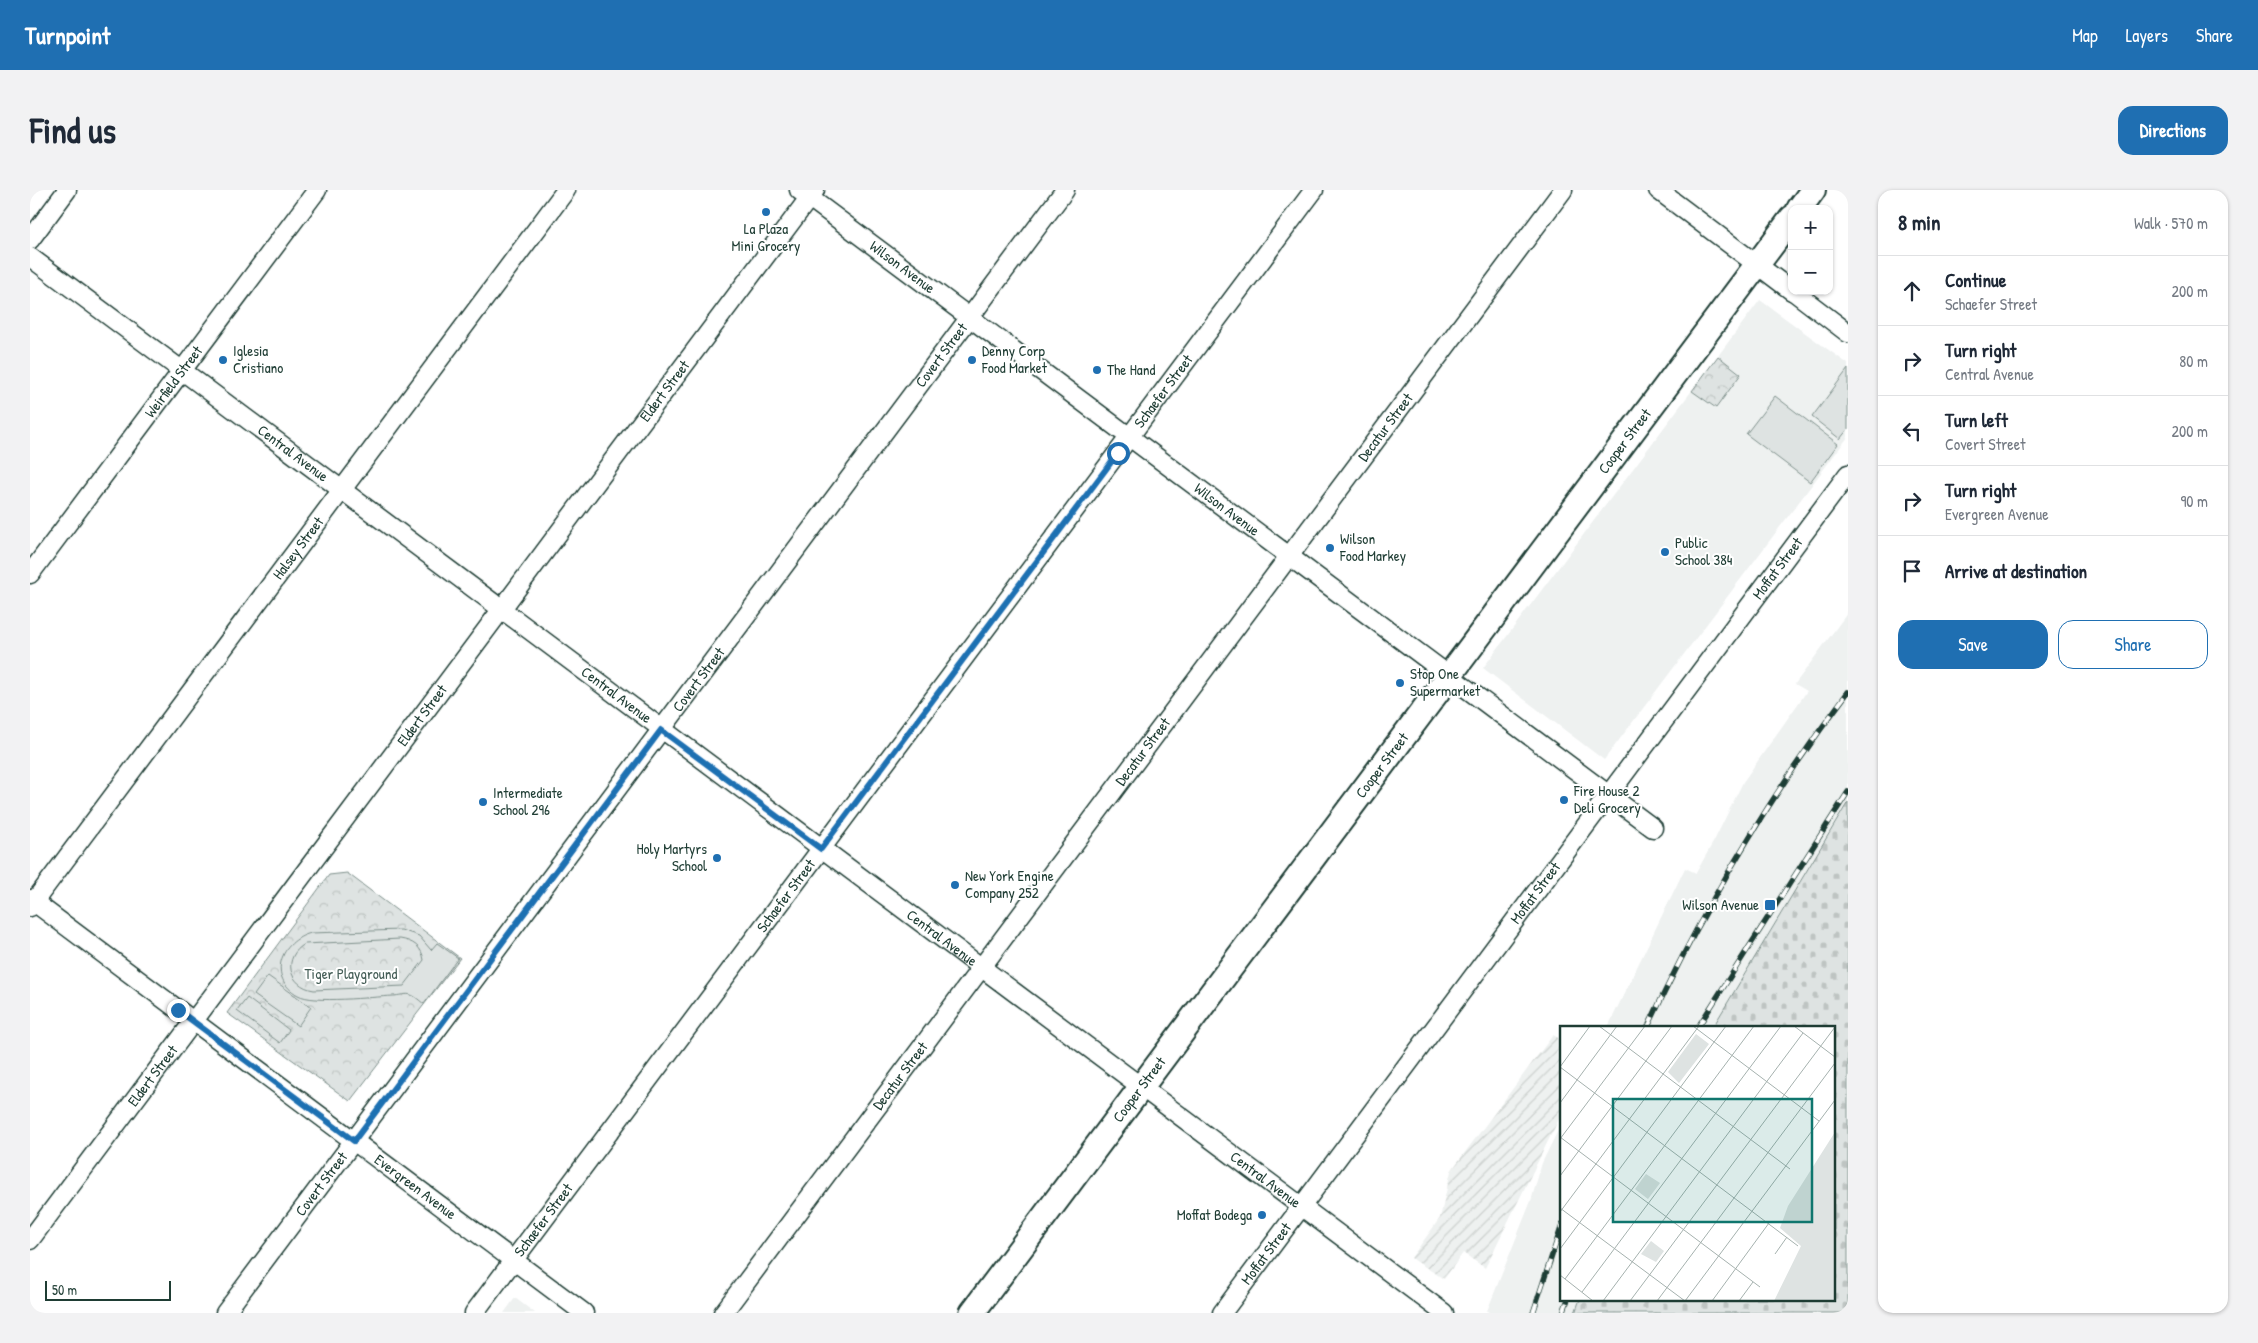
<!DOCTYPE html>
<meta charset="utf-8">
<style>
:root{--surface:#fff;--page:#f2f2f3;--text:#1f2937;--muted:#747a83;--line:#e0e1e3;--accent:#1f6fb2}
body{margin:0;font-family:"Patrick Hand",sans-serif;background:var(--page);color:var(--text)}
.controls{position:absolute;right:15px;top:15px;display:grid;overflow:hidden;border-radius:10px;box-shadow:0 1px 4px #0004}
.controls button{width:45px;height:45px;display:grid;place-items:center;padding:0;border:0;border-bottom:1px solid var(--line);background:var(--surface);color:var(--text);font:25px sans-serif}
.scale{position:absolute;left:15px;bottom:12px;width:126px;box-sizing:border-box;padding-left:5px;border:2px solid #1f3d34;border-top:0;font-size:14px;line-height:18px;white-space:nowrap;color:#1f3d34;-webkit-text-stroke:4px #fff;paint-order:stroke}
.stop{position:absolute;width:15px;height:15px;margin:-11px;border:4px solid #1f6fb2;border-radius:50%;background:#fff}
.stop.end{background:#1f6fb2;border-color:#fff;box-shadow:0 1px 5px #0008}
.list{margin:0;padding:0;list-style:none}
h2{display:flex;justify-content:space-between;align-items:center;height:65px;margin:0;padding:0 20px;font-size:21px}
h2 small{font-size:16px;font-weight:400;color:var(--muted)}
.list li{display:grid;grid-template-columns:32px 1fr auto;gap:15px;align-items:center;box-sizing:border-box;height:70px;padding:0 20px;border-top:1px solid var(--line)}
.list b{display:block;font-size:19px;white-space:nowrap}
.list p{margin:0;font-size:16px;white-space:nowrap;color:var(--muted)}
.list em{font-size:16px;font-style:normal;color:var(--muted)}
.actions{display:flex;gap:10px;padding:15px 20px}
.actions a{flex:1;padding:11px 0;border:1px solid var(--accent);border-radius:15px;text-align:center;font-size:18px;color:var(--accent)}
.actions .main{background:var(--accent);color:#fff}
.icon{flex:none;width:28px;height:28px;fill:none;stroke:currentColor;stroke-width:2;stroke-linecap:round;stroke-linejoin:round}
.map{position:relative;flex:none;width:1818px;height:1123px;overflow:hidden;border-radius:15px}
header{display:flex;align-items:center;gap:30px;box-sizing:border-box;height:70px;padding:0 25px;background:var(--accent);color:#fff}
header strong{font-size:24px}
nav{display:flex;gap:28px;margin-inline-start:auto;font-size:18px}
.intro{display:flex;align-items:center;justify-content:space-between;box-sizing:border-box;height:120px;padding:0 30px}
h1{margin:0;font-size:35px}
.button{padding:12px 22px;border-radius:15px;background:var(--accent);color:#fff;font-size:18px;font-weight:700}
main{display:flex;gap:30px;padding:0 30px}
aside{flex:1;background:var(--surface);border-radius:15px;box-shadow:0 1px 4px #0004}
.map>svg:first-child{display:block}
.built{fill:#eef1f0}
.industrial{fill:url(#industrial-furrows)}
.cemetery{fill:url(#cemetery-stones);stroke:#7e908b}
.park{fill:url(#park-crowns);stroke:#7e908b}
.pitch{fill:#dee3e2;stroke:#7e908b;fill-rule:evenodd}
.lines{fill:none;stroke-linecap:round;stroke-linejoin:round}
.minor-casing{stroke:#1f3d34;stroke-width:21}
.secondary-casing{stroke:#1f3d34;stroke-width:28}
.minor{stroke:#fff;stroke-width:18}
.secondary{stroke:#fff;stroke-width:24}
.rail-casing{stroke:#1f3d34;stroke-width:5.5}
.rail{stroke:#fff;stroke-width:4;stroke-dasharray:11;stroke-linecap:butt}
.route{stroke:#1f6fb2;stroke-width:6}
.poi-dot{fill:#1f6fb2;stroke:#fff;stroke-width:2}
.labels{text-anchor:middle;stroke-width:4;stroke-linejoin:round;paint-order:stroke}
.poi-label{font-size:15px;fill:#1f3d34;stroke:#fff;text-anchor:start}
.street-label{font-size:15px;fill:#1f3d34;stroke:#fff}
.park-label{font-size:15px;fill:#455e57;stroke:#fff}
.inset-road{fill:none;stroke:#a5b1ae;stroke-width:1}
.view{fill:#0f766e;fill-opacity:0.15;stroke:#0f766e;stroke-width:2.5}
.inset-edge{fill:none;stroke:#1f3d34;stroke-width:2.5}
</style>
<header>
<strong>Turnpoint</strong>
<nav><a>Map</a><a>Layers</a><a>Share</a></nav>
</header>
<div class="intro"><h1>Find us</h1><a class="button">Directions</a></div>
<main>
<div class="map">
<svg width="1818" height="1123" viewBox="0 0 1818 1123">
<defs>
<pattern id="industrial-furrows" width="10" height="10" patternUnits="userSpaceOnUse" patternTransform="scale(1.25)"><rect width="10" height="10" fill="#eef1f0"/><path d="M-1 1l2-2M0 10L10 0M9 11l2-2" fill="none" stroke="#ccd0ce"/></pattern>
<pattern id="cemetery-stones" width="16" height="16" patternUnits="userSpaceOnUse" patternTransform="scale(1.25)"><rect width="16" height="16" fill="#dee3e2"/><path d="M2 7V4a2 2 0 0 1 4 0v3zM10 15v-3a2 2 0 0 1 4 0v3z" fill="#bec4c2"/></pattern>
<pattern id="park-crowns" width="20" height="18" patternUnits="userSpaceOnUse" patternTransform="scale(1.25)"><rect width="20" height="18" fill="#dee3e2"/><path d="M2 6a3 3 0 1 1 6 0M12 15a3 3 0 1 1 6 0" fill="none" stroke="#bec4c2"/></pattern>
</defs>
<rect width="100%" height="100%" fill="#fff"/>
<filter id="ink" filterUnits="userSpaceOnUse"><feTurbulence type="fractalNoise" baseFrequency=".02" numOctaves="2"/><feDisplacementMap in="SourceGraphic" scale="10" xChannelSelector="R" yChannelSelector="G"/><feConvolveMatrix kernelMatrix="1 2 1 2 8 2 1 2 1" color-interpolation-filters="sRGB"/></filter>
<g filter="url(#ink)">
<path class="built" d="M1730,110l88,64v73l-244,323 -121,-92z
M1818,422v190l-135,225h-105l77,-159 11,5 19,-34 28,-57 64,-91 -12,-7z
M1532,932v177h18l-5,14h-85l-3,-2 44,-110 11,-38z
M485,1108l20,15h-31z"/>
<path class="industrial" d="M1523,845l9,5v73l-77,155 -22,-15 -19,26 -33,-21 29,-40 11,-47z"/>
<path class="cemetery" d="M1818,612v511h-273l5,-14h254v-272h-121z"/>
<path class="park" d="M1688,166l23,18 -25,34 -24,-17z
M317,683l113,85 -110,143 -123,-88 102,-138z"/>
<path class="pitch" d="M1818,179v60l-8,10 -28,-22z
M1745,206l63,48 -28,38 -64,-48z
M371,740l18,6 12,14 6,-7 21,15 -34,46c-4,-3 -9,-8 -13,-9 -4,-2 -13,1 -18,1 -22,1 -79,8 -95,-1 -31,-17 -18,-54 13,-62zM370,749c13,2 22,8 24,21l-20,26 -90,4c-26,-4 -32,-33 -9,-46z
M238,786l43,31 -13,19 -44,-31z
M217,808l42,32 -9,13 -43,-32z"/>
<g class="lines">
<defs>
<g id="minor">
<path id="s1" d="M769,0l854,638"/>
<path d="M1628,0l134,101"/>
<path d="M0,50l37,-50"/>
<path id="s2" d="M0,67l1414,1056"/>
<path d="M1763,101l55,42"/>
<path id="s3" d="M0,384l287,-384"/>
<path id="s4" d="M0,709l554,414"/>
<path id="s5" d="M0,717l536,-717"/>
<path id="s6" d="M0,1050l785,-1050"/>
<path id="s7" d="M195,1123l840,-1123"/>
<path id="s8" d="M444,1123l840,-1123"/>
<path id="s9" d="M693,1123l840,-1123"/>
<path id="s10" d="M1192,1123l626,-839"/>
</g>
<g id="secondary">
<path d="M1769,19l14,-19"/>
<path id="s11" d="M942,1123l820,-1095"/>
</g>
</defs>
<use href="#minor" class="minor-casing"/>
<use href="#secondary" class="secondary-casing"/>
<use href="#minor" class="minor"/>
<use href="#secondary" class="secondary"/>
<defs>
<path id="rail" d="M1618,837c55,-119 121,-230 200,-335
M1668,837l150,-235
M1503,1123l29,-88
M1533,1123l5,-14"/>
</defs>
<use href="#rail" class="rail-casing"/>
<use href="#rail" class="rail"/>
</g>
</g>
<g class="lines" filter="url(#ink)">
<path class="route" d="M148,820l176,131 307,-411 160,119 297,-396"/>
</g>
<g class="poi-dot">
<circle cx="736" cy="22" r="5"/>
<circle cx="193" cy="170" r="5"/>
<circle cx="942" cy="170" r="5"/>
<circle cx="1067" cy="180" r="5"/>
<circle cx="1300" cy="358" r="5"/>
<circle cx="1635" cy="362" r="5"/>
<circle cx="1370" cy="493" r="5"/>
<circle cx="1534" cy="610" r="5"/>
<circle cx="453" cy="612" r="5"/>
<circle cx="687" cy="668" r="5"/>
<circle cx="925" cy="695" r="5"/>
<rect x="1734" y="709" width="12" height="12" rx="2.5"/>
<circle cx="1232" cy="1025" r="5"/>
</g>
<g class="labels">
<g class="poi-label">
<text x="736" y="44" text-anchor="middle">La Plaza<tspan x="736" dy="17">Mini Grocery</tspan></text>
<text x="203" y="166">Iglesia<tspan x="203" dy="17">Cristiano</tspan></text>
<text x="952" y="166">Denny Corp<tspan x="952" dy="17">Food Market</tspan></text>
<text x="1077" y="185">The Hand</text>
<text x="1310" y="354">Wilson<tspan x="1310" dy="17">Food Markey</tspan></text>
<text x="1645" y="358">Public<tspan x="1645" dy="17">School 384</tspan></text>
<text x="1380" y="489">Stop One<tspan x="1380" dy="17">Supermarket</tspan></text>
<text x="1544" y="606">Fire House 2<tspan x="1544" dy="17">Deli Grocery</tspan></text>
<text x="463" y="608">Intermediate<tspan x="463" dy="17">School 296</tspan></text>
<text x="677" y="664" text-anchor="end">Holy Martyrs<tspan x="677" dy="17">School</tspan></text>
<text x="935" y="691">New York Engine<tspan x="935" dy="17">Company 252</tspan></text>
<text x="1729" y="720" text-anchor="end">Wilson Avenue</text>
<text x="1222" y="1030" text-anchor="end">Moffat Bodega</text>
</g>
<g class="street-label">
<text dy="5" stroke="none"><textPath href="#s1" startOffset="129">Wilson Avenue</textPath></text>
<text dy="5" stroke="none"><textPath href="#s7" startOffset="1196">Covert Street</textPath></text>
<text dy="5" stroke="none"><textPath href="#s3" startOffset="240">Weirfield Street</textPath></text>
<text dy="5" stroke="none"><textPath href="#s6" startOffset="1060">Eldert Street</textPath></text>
<text dy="5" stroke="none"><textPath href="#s8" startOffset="1151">Schaefer Street</textPath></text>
<text dy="5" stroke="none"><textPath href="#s9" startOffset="1106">Decatur Street</textPath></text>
<text dy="5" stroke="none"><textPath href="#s11" startOffset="1089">Cooper Street</textPath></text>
<text dy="5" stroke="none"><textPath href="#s2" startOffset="328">Central Avenue</textPath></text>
<text dy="5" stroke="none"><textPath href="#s1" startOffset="534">Wilson Avenue</textPath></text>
<text dy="5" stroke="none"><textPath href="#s5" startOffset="448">Halsey Street</textPath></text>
<text dy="5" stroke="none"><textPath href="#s10" startOffset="929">Moffat Street</textPath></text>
<text dy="5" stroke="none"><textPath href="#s7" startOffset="791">Covert Street</textPath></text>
<text dy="5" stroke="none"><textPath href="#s2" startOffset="732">Central Avenue</textPath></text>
<text dy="5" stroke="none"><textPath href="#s6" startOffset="655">Eldert Street</textPath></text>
<text dy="5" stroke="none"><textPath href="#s9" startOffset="701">Decatur Street</textPath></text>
<text dy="5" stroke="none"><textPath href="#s11" startOffset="684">Cooper Street</textPath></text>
<text dy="5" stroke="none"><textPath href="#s10" startOffset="524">Moffat Street</textPath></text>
<text dy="5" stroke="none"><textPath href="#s8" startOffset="521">Schaefer Street</textPath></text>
<text dy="5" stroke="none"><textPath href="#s2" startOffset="1138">Central Avenue</textPath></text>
<text dy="5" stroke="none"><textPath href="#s6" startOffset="205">Eldert Street</textPath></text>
<text dy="5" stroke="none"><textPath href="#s9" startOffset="296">Decatur Street</textPath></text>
<text dy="5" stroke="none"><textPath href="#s11" startOffset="279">Cooper Street</textPath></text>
<text dy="5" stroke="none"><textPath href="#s2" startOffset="1542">Central Avenue</textPath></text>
<text dy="5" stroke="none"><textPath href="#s7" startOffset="161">Covert Street</textPath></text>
<text dy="5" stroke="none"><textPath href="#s4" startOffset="481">Evergreen Avenue</textPath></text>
<text dy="5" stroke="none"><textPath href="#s8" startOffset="116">Schaefer Street</textPath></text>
<text dy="5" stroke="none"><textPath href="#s10" startOffset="74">Moffat Street</textPath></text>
</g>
<g class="park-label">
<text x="321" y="789">Tiger Playground</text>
</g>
</g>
<g transform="translate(1530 836)">
<rect width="275" height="275" fill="#fff"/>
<path d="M275,106v169h-61l27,-55 -21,-18 8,-22z" fill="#dee3e2"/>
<path d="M136,8l13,10 -30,39 -11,-11zM86,148l14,9 -12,16 -13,-10zM91,215l13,10 -8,11 -15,-8z" fill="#dee3e2"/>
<path class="inset-road" d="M39,0l191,143M133,0l126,95M234,0l41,31M0,41l238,179M0,41l30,-41M0,77l57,-77M0,111l200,150M0,113l85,-113M0,150l112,-150M0,182l125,93M0,186l139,-186M0,223l166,-223M215,228l12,-17M0,249l33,26M5,253l189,-253M22,266l199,-266M43,275l200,-268M70,275l205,-274M97,275l178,-238M125,275l150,-201M152,275l57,-78M179,275l14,-19"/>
<path class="view" d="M53,73h199v123h-199z"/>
<rect width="275" height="275" class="inset-edge"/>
</g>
</svg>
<div class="controls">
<button>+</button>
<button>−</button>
</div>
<div class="scale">50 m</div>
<div class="stop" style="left:1088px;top:263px"></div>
<div class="stop end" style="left:148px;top:820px"></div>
</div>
<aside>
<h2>8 min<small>Walk · 570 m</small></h2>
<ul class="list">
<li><svg class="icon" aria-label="ahead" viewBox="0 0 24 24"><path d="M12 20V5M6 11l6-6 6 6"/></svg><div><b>Continue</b><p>Schaefer Street</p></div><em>200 m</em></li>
<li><svg class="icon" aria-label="right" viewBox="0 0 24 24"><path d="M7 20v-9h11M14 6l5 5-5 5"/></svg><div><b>Turn right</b><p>Central Avenue</p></div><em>80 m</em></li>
<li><svg class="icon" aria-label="left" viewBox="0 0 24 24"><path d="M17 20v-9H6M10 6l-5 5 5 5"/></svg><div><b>Turn left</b><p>Covert Street</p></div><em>200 m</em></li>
<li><svg class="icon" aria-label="right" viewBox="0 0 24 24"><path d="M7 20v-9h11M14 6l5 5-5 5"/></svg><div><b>Turn right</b><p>Evergreen Avenue</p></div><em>90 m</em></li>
<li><svg class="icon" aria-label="arrive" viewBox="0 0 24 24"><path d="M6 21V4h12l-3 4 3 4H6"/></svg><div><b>Arrive at destination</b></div></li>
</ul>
<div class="actions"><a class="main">Save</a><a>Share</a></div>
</aside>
</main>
